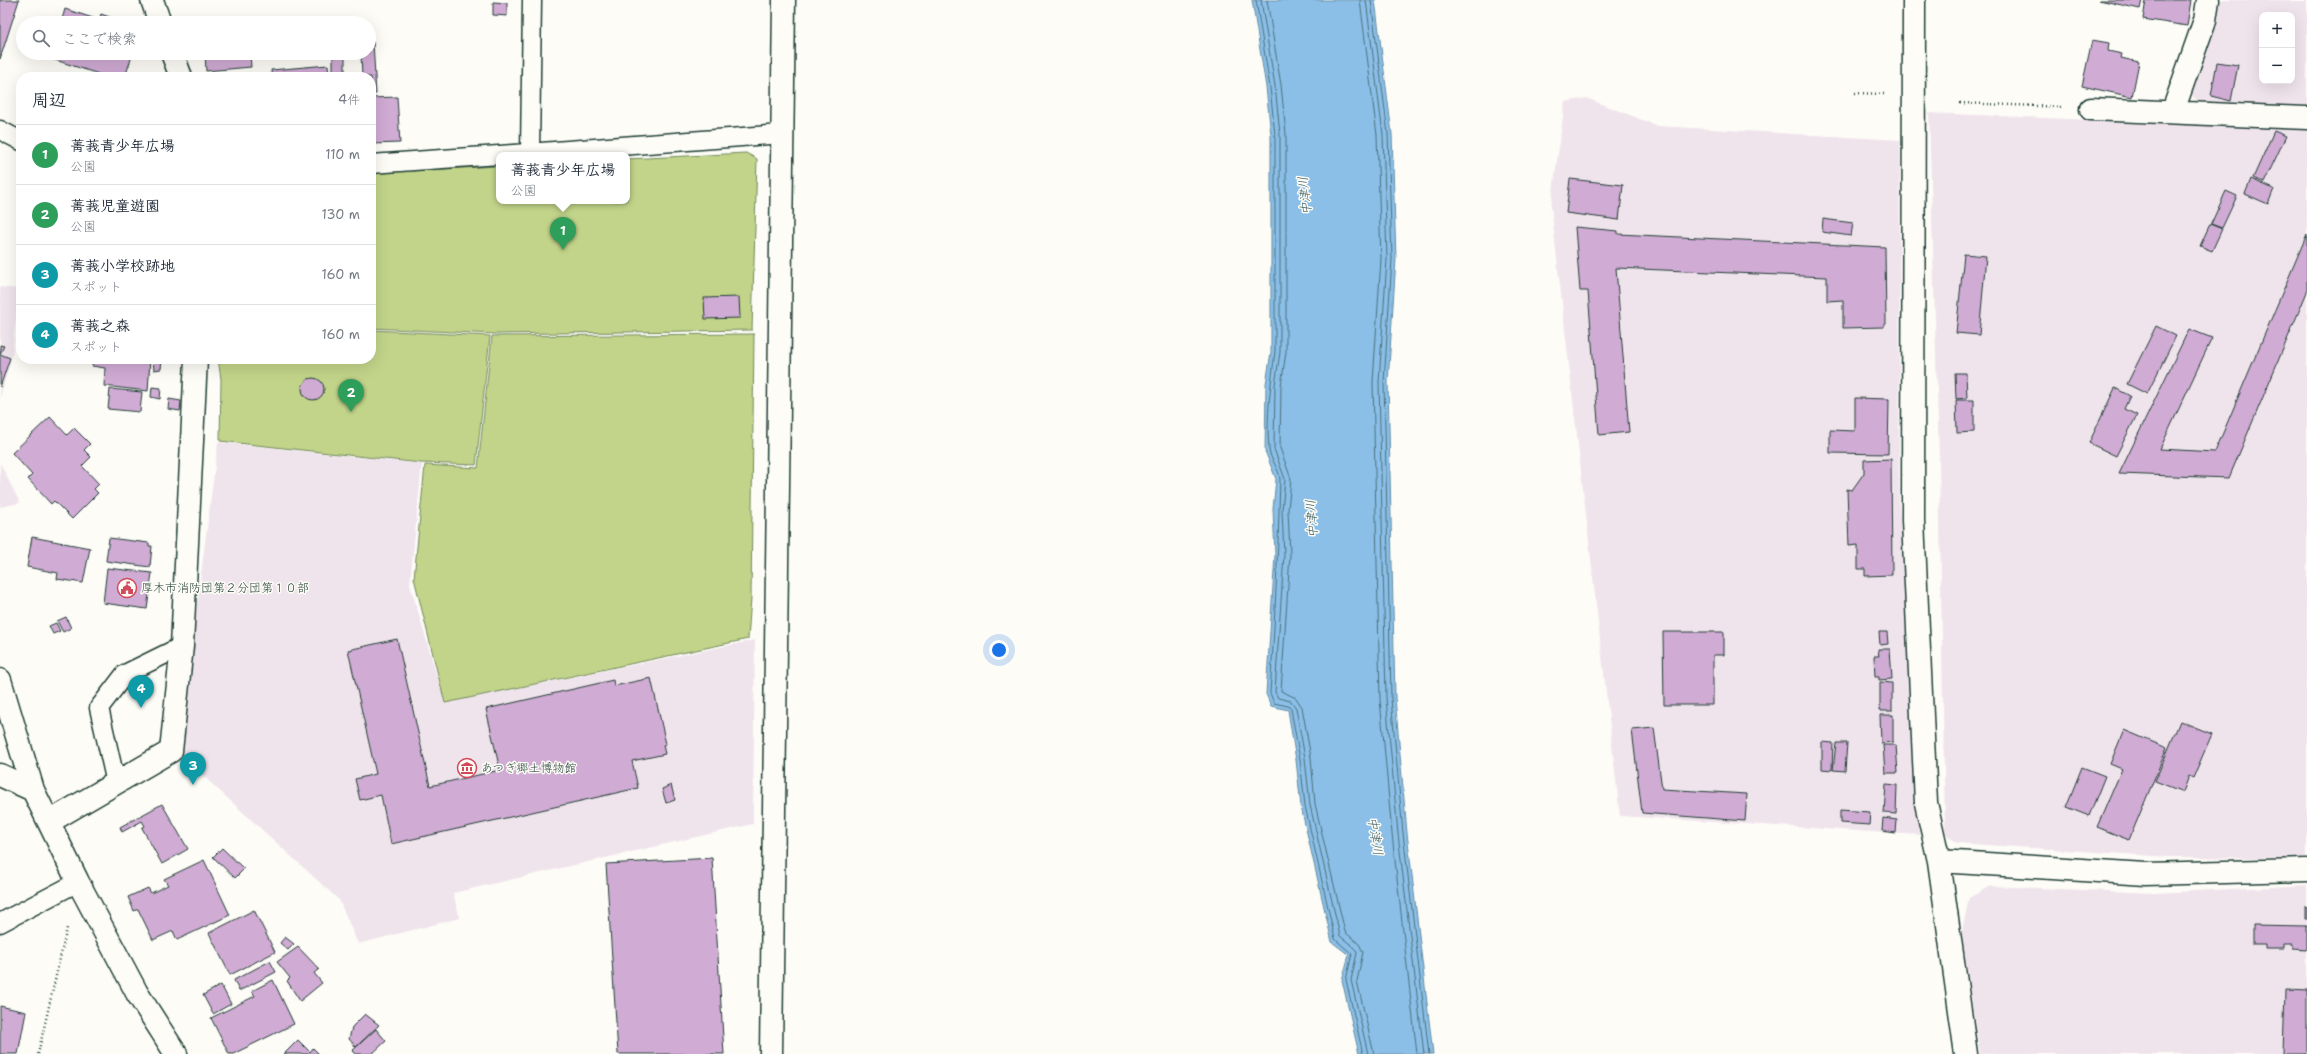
<!DOCTYPE html>
<html lang="ja">
<meta charset="utf-8">
<style>
:root{--surface:#fff;--page:#f2f2f3;--text:#1f2937;--muted:#747a83;--line:#e0e1e3;--accent:#db2777}
body{margin:0;font-family:"Shantell Sans","Klee One",sans-serif;background:var(--page);color:var(--text)}
.controls{position:absolute;right:12px;top:12px;display:grid;overflow:hidden;border-radius:8px;box-shadow:0 4px 16px #0002}
.controls button{width:36px;height:36px;display:grid;place-items:center;padding:0;border:0;border-bottom:1px solid var(--line);background:var(--surface);color:var(--text);font:20px sans-serif}
.you{position:absolute;left:999px;top:650px;width:14px;height:14px;margin:-10px;border:3px solid #fff;border-radius:50%;background:#1a73e8;box-shadow:0 0 0 6px #1a73e833}
.badge{display:grid;place-items:center;width:26px;height:26px;border-radius:50%;background:var(--accent);color:#fff;font-size:13px;font-weight:700}
.pin{position:absolute;translate:-50% -33px;filter:drop-shadow(0 1px 2px #0008)}
.pin::after{content:'';position:absolute;top:21px;width:14px;height:12px;background:inherit;clip-path:polygon(0 0,100% 0,50% 100%)}
.popup{position:absolute;left:496px;top:152px;width:134px;height:52px;box-sizing:border-box;display:grid;place-content:center;border-radius:8px;background:var(--surface);filter:drop-shadow(0 1px 3px #0005);font-size:13px;white-space:nowrap;color:var(--muted)}
.popup b{font-size:15px;color:var(--text)}
.popup::after{content:'';position:absolute;left:50%;top:100%;margin-left:-8px;border:8px solid transparent;border-top-color:var(--surface)}
.list{margin:0;padding:0;list-style:none}
h2{display:flex;justify-content:space-between;align-items:center;height:52px;margin:0;padding:0 16px;font-size:17px}
h2 small{font-size:13px;font-weight:400;color:var(--muted)}
.list li{display:grid;grid-template-columns:26px 1fr auto;gap:12px;align-items:center;box-sizing:border-box;height:60px;padding:0 16px;border-top:1px solid var(--line)}
.list b{display:block;font-size:15px;white-space:nowrap}
.list p{margin:0;font-size:13px;white-space:nowrap;color:var(--muted)}
.list em{font-size:13px;font-style:normal;color:var(--muted)}
.icon{flex:none;width:22px;height:22px;fill:none;stroke:currentColor;stroke-width:2;stroke-linecap:round;stroke-linejoin:round}
.map{position:relative;flex:none;width:2307px;height:1054px;overflow:hidden}
.search{position:absolute;background:var(--surface);box-shadow:0 4px 16px #0002;left:16px;top:16px;width:360px;height:44px;display:flex;align-items:center;gap:10px;box-sizing:border-box;padding:0 14px;border-radius:22px;color:var(--muted);font-size:15px}
.panel{position:absolute;background:var(--surface);box-shadow:0 4px 16px #0002;left:16px;top:72px;width:360px;height:292px;border-radius:16px}
.map>svg:first-child{display:block}
.built{fill:#f0e4ec;fill-rule:evenodd}
.green{fill:#c2d489;stroke:#70885e}
.water{fill:#8bbfe8;stroke:#608ba0}
.lines{fill:none;stroke-linecap:round;stroke-linejoin:round}
.shore{stroke:#4a717c;stroke-width:1}
.building{fill:#d0abd4;stroke:#1f3d34}
.service-casing{stroke:#1f3d34;stroke-width:21}
.minor-casing{stroke:#1f3d34;stroke-width:25}
.tertiary-casing{stroke:#1f3d34;stroke-width:25}
.path{stroke:#1f3d34;stroke-width:2.5;stroke-dasharray:1 3;stroke-linecap:butt}
.service{stroke:#fdfcf7;stroke-width:18}
.minor{stroke:#fdfcf7;stroke-width:22}
.tertiary{stroke:#fdfcf7;stroke-width:22}
.labels{text-anchor:middle;stroke-width:3;stroke-linejoin:round;paint-order:stroke}
.poi-label{font-size:12px;fill:#1f3d34;stroke:#fdfcf7;text-anchor:start}
.water-label{font-size:13px;font-style:italic;fill:#3a5e61;stroke:#fdfcf7}
</style>
<div class="map">
<svg width="2307" height="1054" viewBox="0 0 2307 1054">
<rect width="100%" height="100%" fill="#fdfcf7"/>
<filter id="ink" filterUnits="userSpaceOnUse"><feTurbulence type="fractalNoise" baseFrequency=".025" numOctaves="2"/><feDisplacementMap in="SourceGraphic" scale="8" xChannelSelector="R" yChannelSelector="G"/><feConvolveMatrix kernelMatrix="1 2 1 2 8 2 1 2 1" color-interpolation-filters="sRGB"/></filter>
<g filter="url(#ink)">
<path class="built" d="M2218,0h89v111l-106,-4 -11,-15zM2262,15h30v66h-30z
M1586,98l72,28 242,14 -1,362 20,333 -299,-19 -69,-610 14,-104z
M1929,113l378,16v727l-6,2 -132,-1 -212,-14 -12,-10 -6,-375z
M0,287l19,2 -7,66 -12,43z
M218,442l204,22 -12,120 35,119 310,-63 -2,184 -300,69 7,25 -102,26 -19,-44 -161,-147z
M0,463l20,40 -20,4z
M2307,885v169h-327l-19,-119 8,-37 21,-12 165,7z"/>
<path class="green" d="M746,153l11,6 -5,171 -257,4 -124,-6v-155l128,-7v35h128v-42z
M371,330l119,6 -14,129 -55,-2 -201,-22 1,-62 -3,-20h153z
M754,334l-3,264 -3,41 -303,64 -31,-125 11,-113 53,3 14,-132z"/>
<path class="water" d="M1252,0h123l17,134 4,125 -8,123 7,316 12,135 26,221h-74l-17,-74 7,-25 -17,-13 -31,-135 -5,-47 -8,-50 -17,-4 -5,-12 9,-139 -2,-46 3,-30 -11,-28 1,-67 5,-32v-217l-5,-48z"/>
<g class="lines">
<path class="shore" d="M1256,0l14,87 5,48v217c-4,31 -9,65 -6,97 1,11 11,20 11,31 -2,71 -5,142 -10,213l4,10 14,3 3,3 9,50 5,47 30,133 17,15 -6,26 17,74
M1261,0l14,86 5,48v218l-5,33 -1,64 11,30 -3,31 2,45 -9,137 3,6 13,3 5,7 9,50 5,47 30,131 15,12 2,5 -6,27 17,74
M1267,0l14,85 5,49v218l-5,34 -1,62 11,31 -3,31 2,45 -9,136 15,7 6,9 9,51 4,46 30,128 14,12 4,8 -6,29 17,73
M1360,0l17,135 4,124 -8,123 7,317 12,135 25,220
M1366,0l17,135 4,124 -8,123 7,316 12,136 26,220
M1371,0l17,134 4,125 -8,123 7,316 12,135 26,221"/>
</g>
<path class="building" d="M0,0h19l-19,59z
M2099,0h43l-2,9z
M2146,0h45l-4,26 -44,-7z
M493,2l14,1v13l-14,-1z
M65,9l34,11 2,-6 17,6v3h-57z
M2092,40l17,3 -1,8 14,3 -1,4 18,4 -7,35 -50,-11z
M369,42h4l3,52h-5v-17h-9l-1,-24h8z
M51,53h82l-8,24h-17l-59,-19z
M205,53h45l1,14 -45,4z
M333,53h12v24h-12z
M2217,62l21,3 -7,36 -20,-5z
M328,65l1,12h-62h5l-1,-7z
M397,97l3,46 -29,1v-46z
M2274,131l12,5 -22,47 -11,-5z
M1570,179l53,6 -4,35 -53,-7z
M2251,179l23,10 -6,15 -23,-10z
M2226,191l11,5 -15,32 -11,-4z
M1823,219l30,4 -2,13 -29,-4z
M2210,224l12,5 -10,22 -12,-5z
M1575,227l43,4v3l267,13 1,77h-2v3l-41,1v-28l-16,1v-24l-211,-9 13,164 -30,3 -11,-144h-8z
M2307,234v58l-78,186 -110,-4 70,-145 23,9 -52,111 55,3z
M1964,254l22,2 -7,79 -23,-2z
M739,297l1,21 -35,1 -1,-21z
M2156,326l20,10 -29,58 -20,-10z
M0,345l4,1 -4,8 10,4 -10,29z
M92,359h58l-2,32 -44,-5 1,-18 -13,-2z
M153,359h9l-1,10 -7,1z
M1955,373h11l1,25 -11,1z
M302 389a11 11 0 1 1 22 0a11 11 0 1 1-22 0Z
M152,387l9,1 -1,11 -9,-2z
M2115,388l15,8 -6,13 13,6 -21,41 -27,-13z
M110,389l32,3 -2,20 -32,-3z
M1855,398l34,1 -1,55 -58,-1v-23l25,1z
M169,399l12,2 -1,10 -12,-2z
M1956,400h18v32l-17,1z
M50,417l17,18 7,-7 16,16 -6,6 7,7 -9,9 17,18 -5,5 4,4 -26,26 -18,-18 -3,3 -23,-25 4,-4 -20,-22z
M1891,459l1,116 -27,1v-7h-7v-24l-9,1 -2,-57 5,1 12,-17v-13z
M32,537l58,11 -7,35 -26,-4 1,-6 -31,-6z
M109,538l40,5v3h3l-2,21 -44,-6z
M107,568l45,5 -5,36 -44,-6z
M66,617l5,11 -8,4 -6,-11z
M56,623l4,8 -7,3 -4,-8z
M1663,632h61v23h-11v50h-49z
M1879,632h8l1,12 -8,1z
M397,639l33,147 70,-16 -14,-61 127,-29 1,6 37,-8 15,66 -3,1 2,9 -33,7 6,27 -247,56 -10,-49 -21,5 -5,-21 21,-5 -28,-124z
M1878,649h12l2,30 -13,1v-3h-4l-1,-21h5z
M1880,682l12,1v28h-12z
M1880,715h13v27l-12,1z
M2180,721l32,13 -19,44 -4,-2 -6,16 -28,-11z
M1654,728l8,61 85,5 -2,27 -103,-8 -10,-83z
M2124,730l43,18 -38,92 -32,-13 25,-58 -12,-5z
M1822,742l11,1 -1,27 -10,-1z
M1836,743h11l-2,28 -12,-1z
M1883,745h13l2,28h-13z
M2082,767l23,9 -16,40 -23,-9z
M1886,784l11,1 -1,29 -12,-1z
M671,785l4,15 -9,3 -4,-14z
M162,804l26,45 -26,15 -20,-36 3,-2 -3,-5 -20,11 -2,-5z
M1840,810l30,2 -1,13 -29,-2z
M1883,818l14,2 -1,13 -14,-2z
M222,848l22,21 -9,9 -22,-21z
M712,858l12,196h-106l-12,-190z
M204,860l26,55 -53,25 -4,-9 -20,9 -15,-31 -4,2 -6,-14 20,-9 3,5 17,-8 -4,-6z
M2305,906h2v13h-2z
M254,910l21,42 -45,23 -21,-42z
M2253,925l54,1v24l-15,-1v-4h-9v4h-18v-4h-12z
M285,937l9,7 -6,6 -8,-7z
M298,947l21,22 -5,4 8,10 -22,18 -13,-20 3,-3 -13,-16z
M270,961l6,11 -37,19 -5,-11z
M273,980l21,44 -61,30h-4l-18,-36 44,-22 -3,-5z
M221,985l10,19 -18,10 -10,-19z
M2285,989l22,1v64h-24z
M0,1006l26,6 -8,42h-18z
M365,1014l14,11 -23,22 -7,-8 3,-12z
M376,1029l10,12 -14,13h-17l-3,-3z
M298,1040l12,12 3,-4 6,6h-35z"/>
<g class="lines">
<defs>
<path id="service" d="M0,130l21,11
M530,153l2,-153
M500,155l282,-21
M371,164l128,-9
M116,783l-17,-75 26,-34 57,-28
M0,923l78,-41"/>
<path id="minor" d="M152,0l8,23
M1914,0l-1,520 13,283 13,58 27,193
M172,53l9,24
M2091,109l216,9
M2173,111l32,-91 3,-20
M0,680l33,110 45,92 59,111 39,61
M0,775l33,15
M49,822l122,-71 11,-105 14,-287
M1939,861l207,13 161,-4"/>
<path id="tertiary" d="M771,1054l13,-1054"/>
</defs>
<use href="#service" class="service-casing"/>
<use href="#minor" class="minor-casing"/>
<use href="#tertiary" class="tertiary-casing"/>
<path class="path" d="M1855,93l30,1
M1960,103l103,4
M38,1054l29,-126"/>
<use href="#service" class="service"/>
<use href="#minor" class="minor"/>
<use href="#tertiary" class="tertiary"/>
</g>
</g>
<defs>
<symbol id="civic-ring" viewBox="-11 -11 22 22"><circle r="9.5" fill="#fdfcf7" stroke="#d1495b" stroke-width="1.5"/><path d="M-.6-6.5H3V-4.5H.6V-3L4-1V1h2V6H-6V1h2V-1L-.6-3ZM-1.2 2.5V6h2.4V2.5Z" fill="#d1495b"/></symbol>
<symbol id="museum-ring" viewBox="-11 -11 22 22"><circle r="9.5" fill="#fdfcf7" stroke="#d1495b" stroke-width="1.5"/><path d="M0-6L6-3V-2H-6V-3ZM-5-1h2V3h-2ZM-1-1h2V3h-2ZM3-1h2V3H3ZM-6 4H6V6H-6Z" fill="#d1495b"/></symbol>
</defs>
<g fill-rule="evenodd">
<use href="#civic-ring" x="116" y="577" width="22" height="22"/>
<use href="#museum-ring" x="456" y="757" width="22" height="22"/>
</g>
<g class="labels">
<g class="poi-label">
<text x="141" y="592">厚木市消防団第２分団第１０部</text>
<text x="481" y="772">あつぎ郷土博物館</text>
</g>
<g class="water-label">
<text transform="translate(1304 196) rotate(-96)" y="5">中津川</text>
<text transform="translate(1311 519) rotate(-94)" y="5">中津川</text>
<text transform="translate(1376 836) rotate(81)" y="5">中津川</text>
</g>
</g>
</svg>
<div class="controls">
<button>+</button>
<button>−</button>
</div>
<div class="you"></div>
<div class="pin badge" style="left:563px;top:250px;background:#2e9e5b">1</div>
<div class="popup"><b>菁莪青少年広場</b>公園</div>
<div class="pin badge" style="left:351px;top:412px;background:#2e9e5b">2</div>
<div class="pin badge" style="left:193px;top:785px;background:#0f9aa8">3</div>
<div class="pin badge" style="left:141px;top:708px;background:#0f9aa8">4</div>
<div class="search"><svg class="icon" aria-label="search" viewBox="0 0 24 24"><circle cx="10" cy="10" r="6"/><path d="M15 15l6 6"/></svg>ここで検索</div>
<section class="panel">
<h2>周辺<small>4件</small></h2>
<ul class="list">
<li><span class="badge" style="background:#2e9e5b">1</span><div><b>菁莪青少年広場</b><p>公園</p></div><em>110 m</em></li>
<li><span class="badge" style="background:#2e9e5b">2</span><div><b>菁莪児童遊園</b><p>公園</p></div><em>130 m</em></li>
<li><span class="badge" style="background:#0f9aa8">3</span><div><b>菁莪小学校跡地</b><p>スポット</p></div><em>160 m</em></li>
<li><span class="badge" style="background:#0f9aa8">4</span><div><b>菁莪之森</b><p>スポット</p></div><em>160 m</em></li>
</ul>
</section>
</div>
